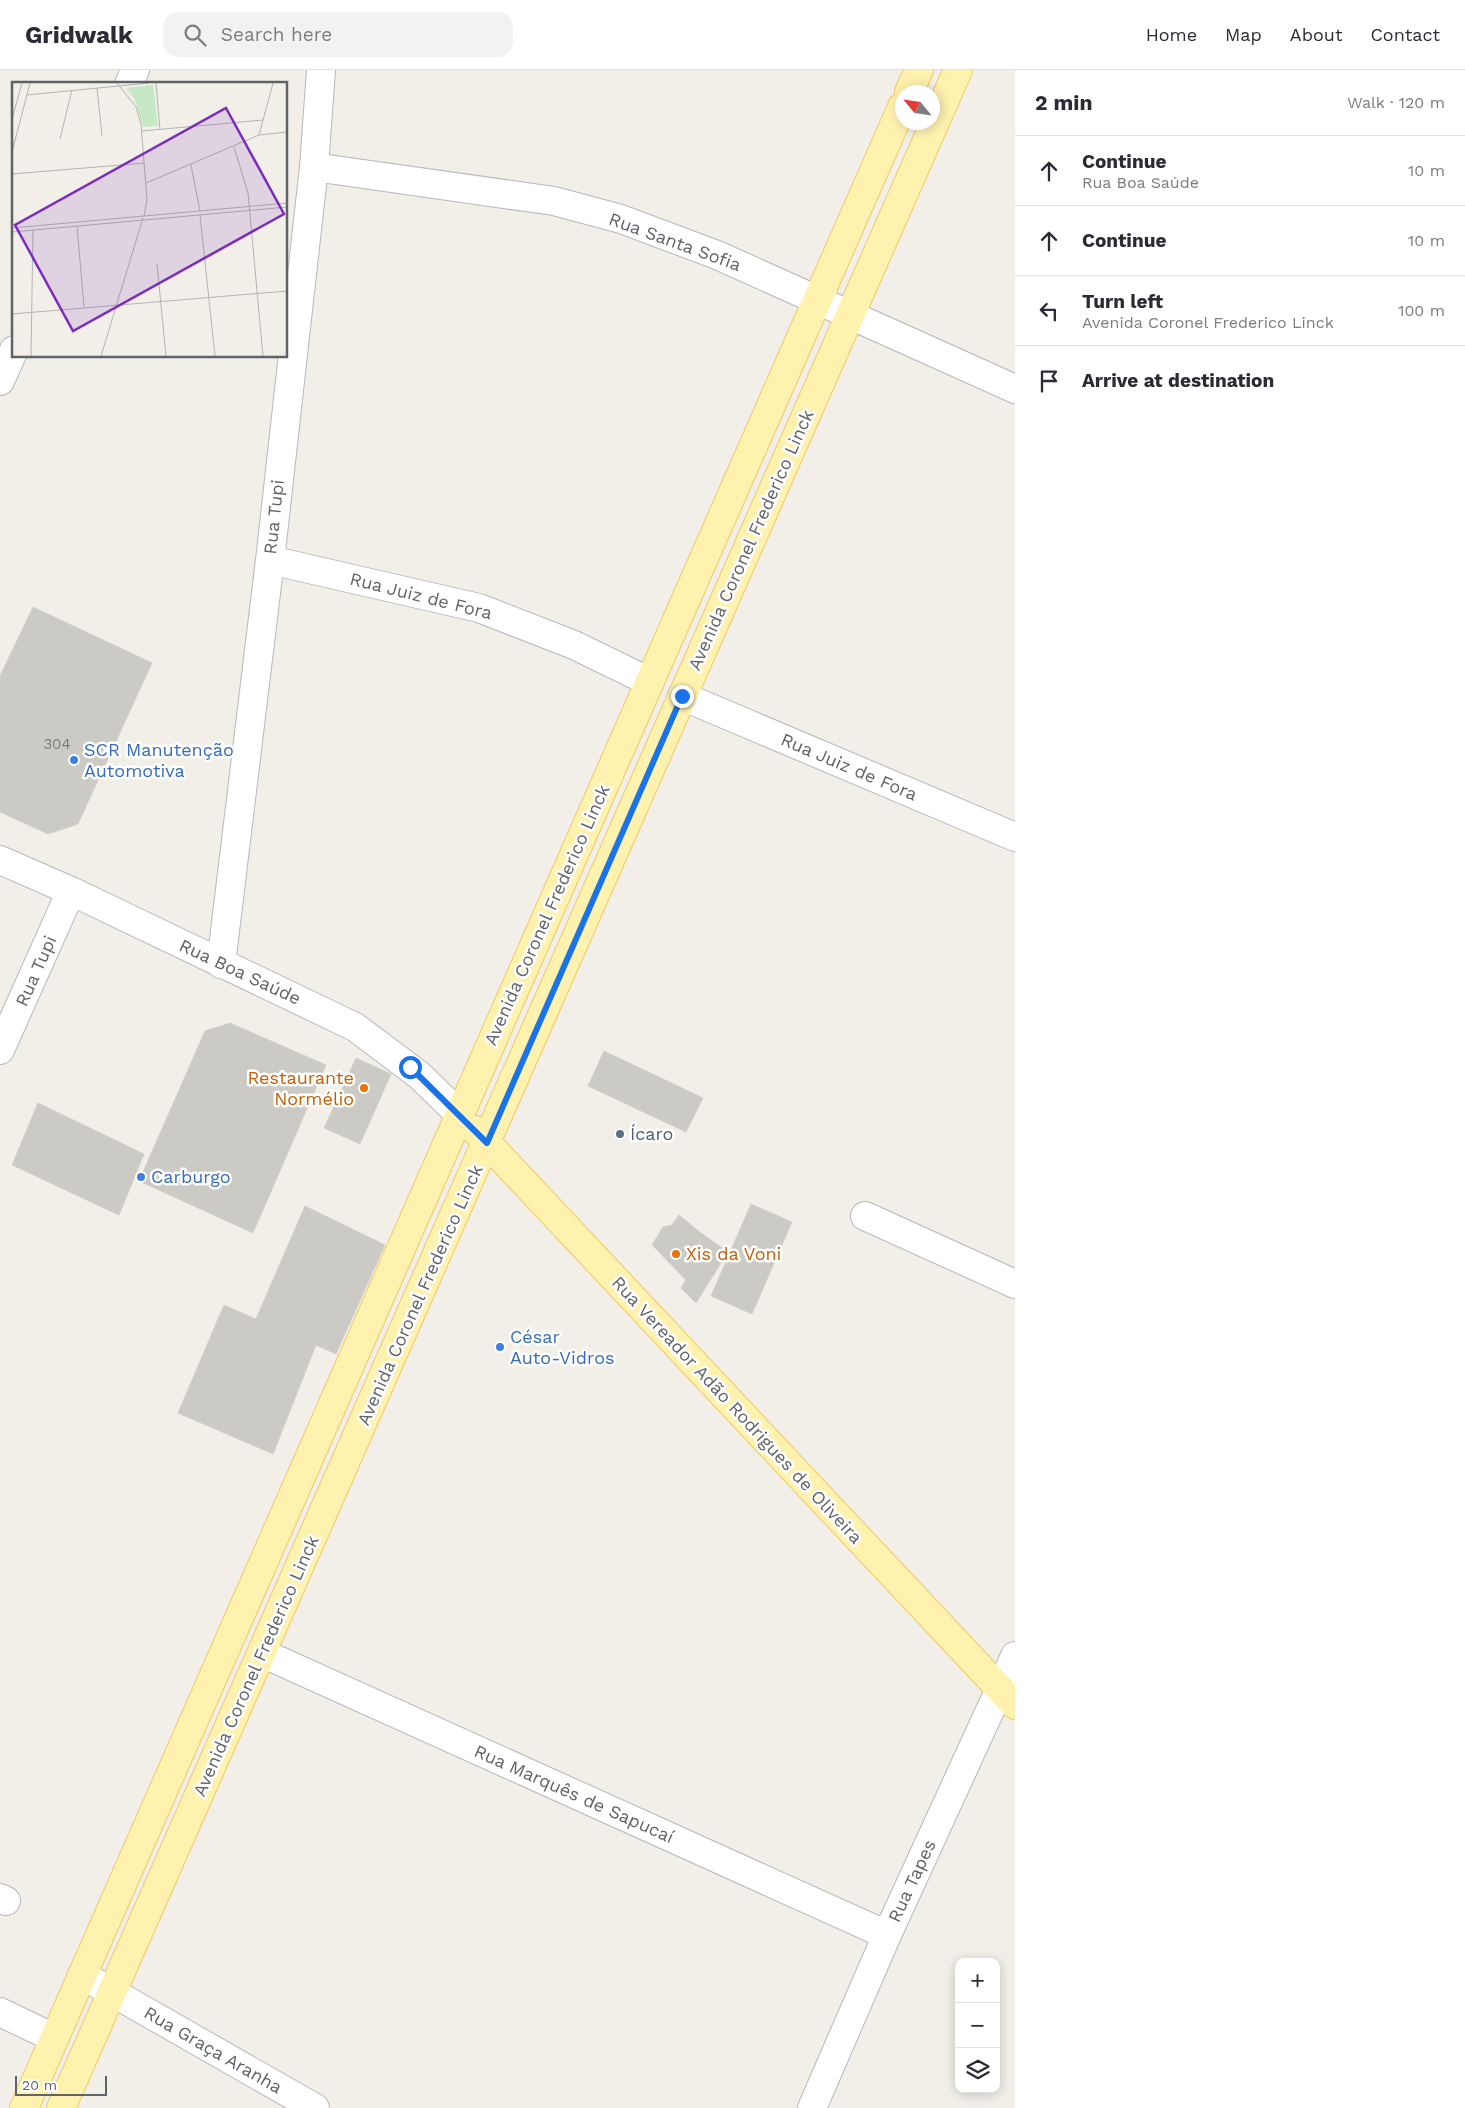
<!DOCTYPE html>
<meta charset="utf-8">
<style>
:root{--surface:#fff;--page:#f2f2f3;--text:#2b2b33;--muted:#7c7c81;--line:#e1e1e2}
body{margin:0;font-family:"Work Sans",sans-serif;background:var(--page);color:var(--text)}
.controls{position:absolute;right:15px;bottom:15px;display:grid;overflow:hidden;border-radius:10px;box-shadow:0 2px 12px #0003}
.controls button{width:45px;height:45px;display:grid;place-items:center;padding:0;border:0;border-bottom:1px solid var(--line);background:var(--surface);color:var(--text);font:25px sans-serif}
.compass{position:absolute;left:895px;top:15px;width:45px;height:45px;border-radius:50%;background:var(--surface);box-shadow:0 2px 12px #0003;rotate:299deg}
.scale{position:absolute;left:15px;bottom:12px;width:92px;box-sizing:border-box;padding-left:5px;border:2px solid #5f6368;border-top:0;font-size:14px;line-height:18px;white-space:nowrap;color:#5f6368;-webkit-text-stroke:4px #fff;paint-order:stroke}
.stop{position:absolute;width:15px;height:15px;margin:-11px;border:4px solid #1a73e8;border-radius:50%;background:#fff}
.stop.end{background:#1a73e8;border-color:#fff;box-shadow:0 1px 5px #0008}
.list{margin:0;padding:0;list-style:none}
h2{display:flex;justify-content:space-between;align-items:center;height:65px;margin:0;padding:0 20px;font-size:21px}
h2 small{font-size:16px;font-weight:400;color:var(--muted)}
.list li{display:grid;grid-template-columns:32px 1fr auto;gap:15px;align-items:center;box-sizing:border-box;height:70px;padding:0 20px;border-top:1px solid var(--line)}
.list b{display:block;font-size:19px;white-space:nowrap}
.list p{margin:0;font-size:16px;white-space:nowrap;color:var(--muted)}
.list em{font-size:16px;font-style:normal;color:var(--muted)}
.icon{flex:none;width:28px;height:28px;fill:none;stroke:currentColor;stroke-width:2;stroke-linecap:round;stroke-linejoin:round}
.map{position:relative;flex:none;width:1015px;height:2038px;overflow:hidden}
header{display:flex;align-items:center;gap:30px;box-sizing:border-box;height:70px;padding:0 25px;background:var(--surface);border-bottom:1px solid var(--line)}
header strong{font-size:24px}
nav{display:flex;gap:28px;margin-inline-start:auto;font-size:18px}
.search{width:350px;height:45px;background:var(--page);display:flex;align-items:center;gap:12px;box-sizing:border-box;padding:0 18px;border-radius:15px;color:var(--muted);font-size:19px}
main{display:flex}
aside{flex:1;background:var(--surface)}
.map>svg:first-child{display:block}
.building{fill:#cccac5;stroke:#d6d1c6}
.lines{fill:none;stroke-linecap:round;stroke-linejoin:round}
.minor-casing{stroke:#b5b8bc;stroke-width:30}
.major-casing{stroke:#f2c960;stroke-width:30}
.minor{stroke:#fff;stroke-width:28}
.major{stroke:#fff2af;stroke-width:28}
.route{stroke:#1a73e8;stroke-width:6}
.shop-dot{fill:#3f7fe0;stroke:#fff;stroke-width:2}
.food-dot{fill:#e8710a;stroke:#fff;stroke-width:2}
.service-dot{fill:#5c6f8a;stroke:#fff;stroke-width:2}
.labels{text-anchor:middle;stroke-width:5;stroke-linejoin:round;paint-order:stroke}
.number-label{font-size:15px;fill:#7a7d7f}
.street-label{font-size:18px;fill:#5f6368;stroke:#fff}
.shop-label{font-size:18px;fill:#366cbe;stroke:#fff;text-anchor:start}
.food-label{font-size:18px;fill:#c56008;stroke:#fff;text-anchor:end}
.service-label{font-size:18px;fill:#4e5e75;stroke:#fff;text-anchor:start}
.inset-road{fill:none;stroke:#b3b3b1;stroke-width:1}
.view{fill:#7b2cbf;fill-opacity:0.15;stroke:#7b2cbf;stroke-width:2.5}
.inset-edge{fill:none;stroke:#5f6368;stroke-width:2.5}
</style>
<header>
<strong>Gridwalk</strong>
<div class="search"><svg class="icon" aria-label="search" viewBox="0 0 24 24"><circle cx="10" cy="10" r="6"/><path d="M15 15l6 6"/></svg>Search here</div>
<nav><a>Home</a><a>Map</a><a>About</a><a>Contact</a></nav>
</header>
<main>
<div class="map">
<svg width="1015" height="2038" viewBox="0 0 1015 2038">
<rect width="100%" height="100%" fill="#f1efe8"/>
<path class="building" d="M33,537l119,56 -74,161 -30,10 -48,-22v-136z
M230,953l96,42 -73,168 -114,-52 66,-150z
M604,981l99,47 -17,34 -98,-46z
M356,988l35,16 -31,70 -36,-16z
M38,1033l106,51 -25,61 -107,-50z
M751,1134l41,18 -40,92 -41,-18z
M305,1136l80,39 -49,109 -20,-9 -43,109 -95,-41 46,-108 32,14z
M679,1145l22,18 27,19 -32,51 -15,-15 5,-8 -34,-35 11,-18 9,-2z"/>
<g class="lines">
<defs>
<path id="minor" d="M129,14l6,-14
M314,97l240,34 67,18 96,36 298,134
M0,311l14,-31
M270,490l209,48 95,37 76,37
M682,626l333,141
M0,790l71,31 284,136 64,48 41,40
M221,894l49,-404 44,-393 7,-97
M0,980l71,-159
M865,1146l150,68
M262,1583l625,282
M0,1828l6,3
M82,1905l233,133
M0,1942l54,26
M812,2038l75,-173 128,-279"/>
<path id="major" d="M909,22l10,-22
M475,1060l540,575
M24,2038l878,-2001
M61,2038l897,-2038"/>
</defs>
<use href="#minor" class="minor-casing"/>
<use href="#major" class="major-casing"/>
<use href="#minor" class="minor"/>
<use href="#major" class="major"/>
</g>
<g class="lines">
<path class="route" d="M410,997l77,76 195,-447"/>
</g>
<g class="shop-dot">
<circle cx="74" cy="690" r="5"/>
<circle cx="141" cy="1107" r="5"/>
<circle cx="500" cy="1277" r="5"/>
</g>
<g class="food-dot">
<circle cx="364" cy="1018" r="5"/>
<circle cx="676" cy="1184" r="5"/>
</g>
<circle class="service-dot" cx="620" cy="1064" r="5"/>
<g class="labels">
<g class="number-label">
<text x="57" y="679">304</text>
</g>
<g class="street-label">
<text transform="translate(675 172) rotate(20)" y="6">Rua Santa Sofia</text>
<text transform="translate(274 447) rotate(-84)" y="6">Rua Tupi</text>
<text transform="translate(751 470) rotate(-66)" y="6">Avenida Coronel Frederico Linck</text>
<text transform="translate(421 526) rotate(14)" y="6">Rua Juiz de Fora</text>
<text transform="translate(849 697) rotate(23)" y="6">Rua Juiz de Fora</text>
<text transform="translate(547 845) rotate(-66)" y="6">Avenida Coronel Frederico Linck</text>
<text transform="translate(36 901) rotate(-66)" y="6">Rua Tupi</text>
<text transform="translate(240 902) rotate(25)" y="6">Rua Boa Saúde</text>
<text transform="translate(420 1225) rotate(-66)" y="6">Avenida Coronel Frederico Linck</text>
<text transform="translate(737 1340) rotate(47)" y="6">Rua Vereador Adão Rodrigues de Oliveira</text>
<text transform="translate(256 1596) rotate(-66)" y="6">Avenida Coronel Frederico Linck</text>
<text transform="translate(574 1724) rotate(24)" y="6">Rua Marquês de Sapucaí</text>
<text transform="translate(912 1811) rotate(-65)" y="6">Rua Tapes</text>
<text transform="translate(213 1980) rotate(30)" y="6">Rua Graça Aranha</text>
</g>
<g class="shop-label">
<text x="84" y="686">SCR Manutenção<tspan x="84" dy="21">Automotiva</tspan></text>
<text x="151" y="1113">Carburgo</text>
<text x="510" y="1273">César<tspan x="510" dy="21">Auto-Vidros</tspan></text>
</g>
<g class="food-label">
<text x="354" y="1014">Restaurante<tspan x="354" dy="21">Normélio</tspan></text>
<text x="686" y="1190" text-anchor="start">Xis da Voni</text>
</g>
<g class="service-label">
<text x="630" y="1070">Ícaro</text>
</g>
</g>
<g transform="translate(12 12)">
<rect width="275" height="275" fill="#f1efe8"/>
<path d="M141,3l5,41 -15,1 -9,-29 -8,-10z" fill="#c5e8c5"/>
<path class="inset-road" d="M105,1l19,24 5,17 6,76 -3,16M144,1l4,47M85,6l5,48M15,13l122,-12M0,37l10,-36M130,49l121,-11M247,53l14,-52M48,57l12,-49M222,65l14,46 15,163M0,70l18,-69M179,83l9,46M0,92l133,-11M134,101l113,-48 28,-3M188,133l15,141M65,144l7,81M0,146l275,-25M0,150l275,-25M145,182l9,92M0,232l275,-23M19,274l2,-127M89,274l42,-138"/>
<path class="view" d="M214,26l58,106 -211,117 -58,-106z"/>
<rect width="275" height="275" class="inset-edge"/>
</g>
</svg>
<div class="controls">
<button>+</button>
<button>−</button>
<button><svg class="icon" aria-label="layers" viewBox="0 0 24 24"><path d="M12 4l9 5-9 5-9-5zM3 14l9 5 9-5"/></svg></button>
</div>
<svg class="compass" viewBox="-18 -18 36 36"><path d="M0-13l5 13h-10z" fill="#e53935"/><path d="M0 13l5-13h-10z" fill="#7c7c81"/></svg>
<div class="scale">20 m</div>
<div class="stop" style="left:410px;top:997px"></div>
<div class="stop end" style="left:682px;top:626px"></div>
</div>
<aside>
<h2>2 min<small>Walk · 120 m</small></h2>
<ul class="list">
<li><svg class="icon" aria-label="ahead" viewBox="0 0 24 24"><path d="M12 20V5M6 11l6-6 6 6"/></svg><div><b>Continue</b><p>Rua Boa Saúde</p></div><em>10 m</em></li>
<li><svg class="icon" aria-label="ahead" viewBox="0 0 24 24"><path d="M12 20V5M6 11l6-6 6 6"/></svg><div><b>Continue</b></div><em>10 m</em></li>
<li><svg class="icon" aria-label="left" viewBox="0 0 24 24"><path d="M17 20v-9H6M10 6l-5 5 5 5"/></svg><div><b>Turn left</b><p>Avenida Coronel Frederico Linck</p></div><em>100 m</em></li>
<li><svg class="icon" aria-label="arrive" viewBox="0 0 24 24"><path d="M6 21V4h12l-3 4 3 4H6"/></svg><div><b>Arrive at destination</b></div></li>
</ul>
</aside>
</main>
